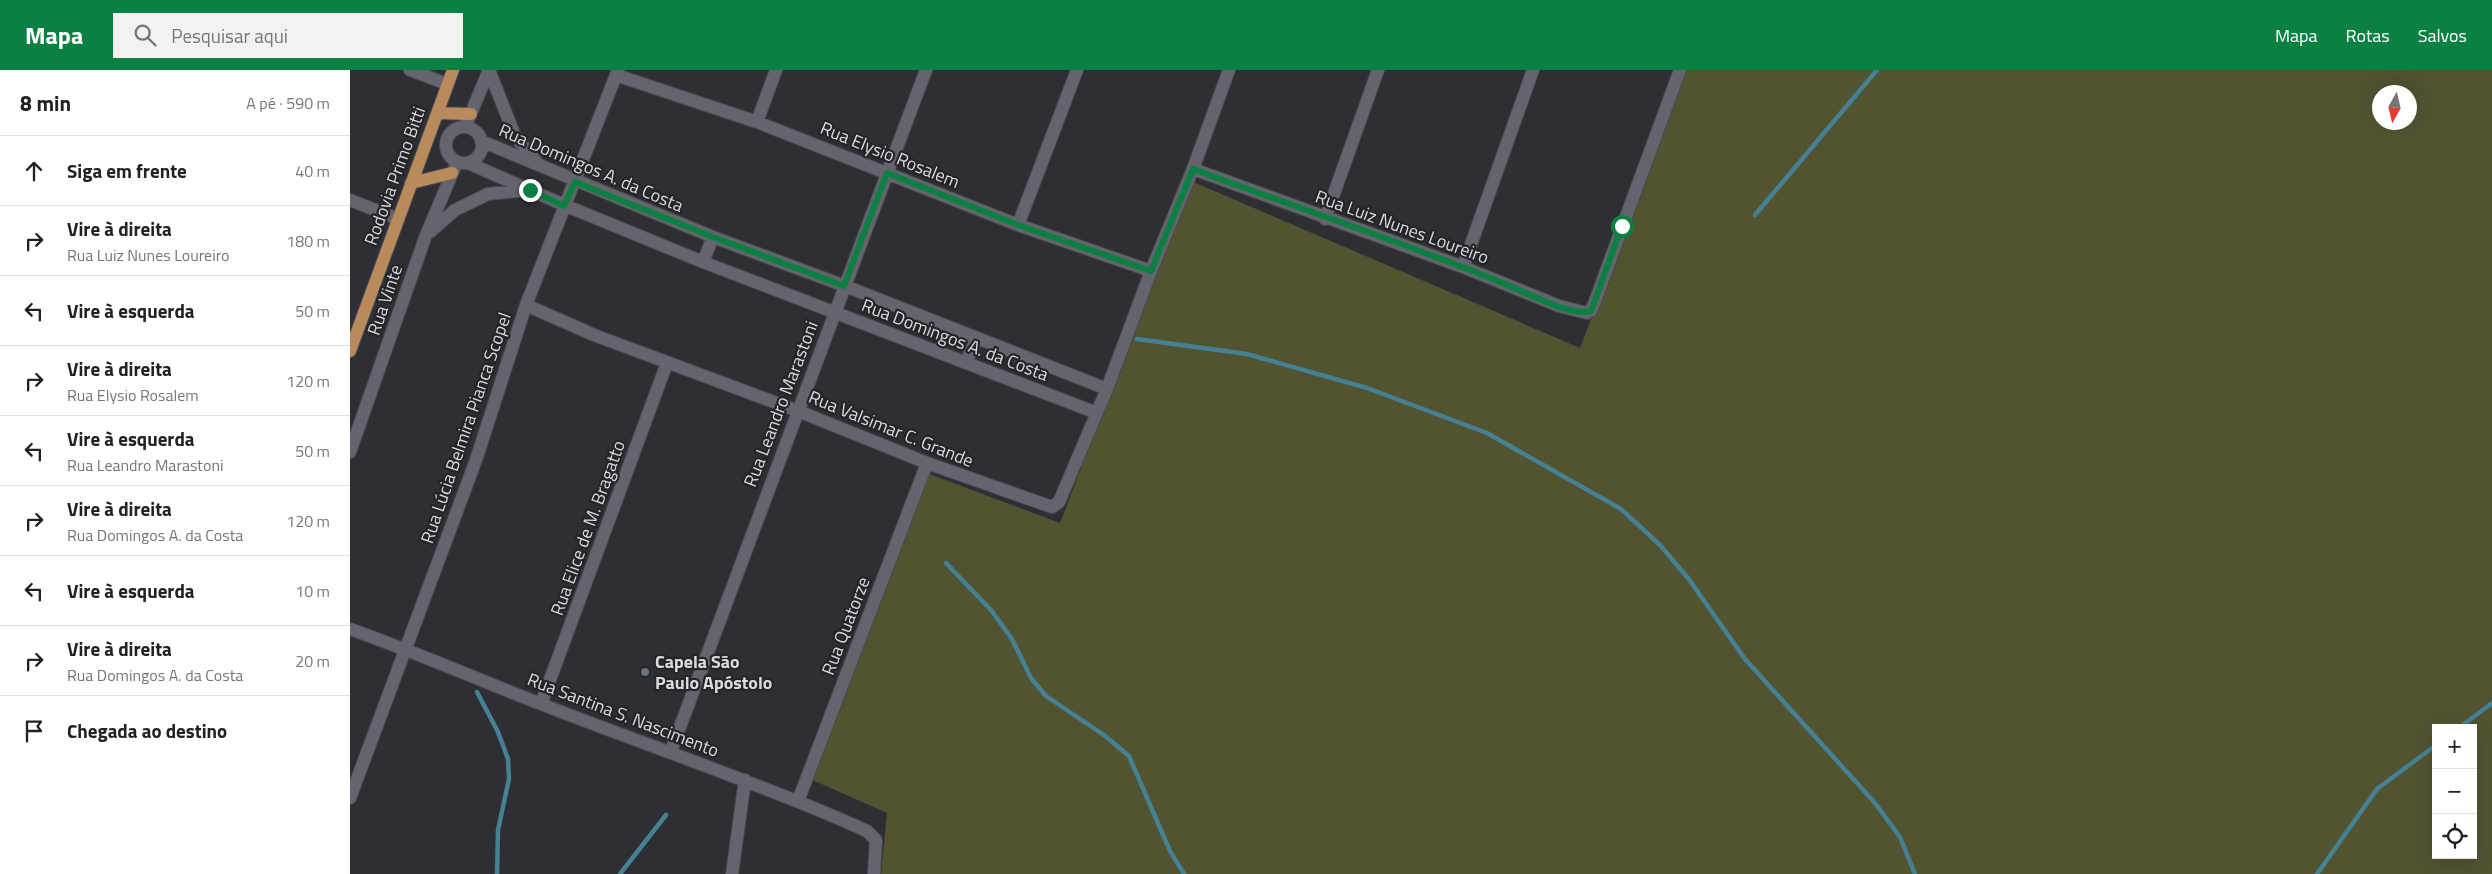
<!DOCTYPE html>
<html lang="pt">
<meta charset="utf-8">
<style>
:root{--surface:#fff;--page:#f2f2f2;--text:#222;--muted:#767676;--line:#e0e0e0;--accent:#0b8043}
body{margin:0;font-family:"Titillium Web",sans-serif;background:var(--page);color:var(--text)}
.controls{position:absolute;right:15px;bottom:15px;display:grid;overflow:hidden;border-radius:0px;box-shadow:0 5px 20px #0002}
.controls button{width:45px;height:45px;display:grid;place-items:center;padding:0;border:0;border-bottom:1px solid var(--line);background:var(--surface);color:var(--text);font:25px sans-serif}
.compass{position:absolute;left:2022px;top:15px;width:45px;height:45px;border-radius:50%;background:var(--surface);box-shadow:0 5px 20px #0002;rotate:188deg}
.stop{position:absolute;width:15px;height:15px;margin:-11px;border:4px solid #0b8043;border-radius:50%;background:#fff}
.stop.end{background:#0b8043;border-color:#fff;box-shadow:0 1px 5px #0008}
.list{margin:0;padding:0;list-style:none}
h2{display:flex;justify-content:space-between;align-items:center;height:65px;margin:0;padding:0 20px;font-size:21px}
h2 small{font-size:16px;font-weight:400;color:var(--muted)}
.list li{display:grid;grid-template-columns:32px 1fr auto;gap:15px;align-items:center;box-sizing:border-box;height:70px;padding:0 20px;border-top:1px solid var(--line)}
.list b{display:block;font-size:19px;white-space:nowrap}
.list p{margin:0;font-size:16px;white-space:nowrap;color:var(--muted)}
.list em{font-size:16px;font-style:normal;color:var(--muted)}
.icon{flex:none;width:28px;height:28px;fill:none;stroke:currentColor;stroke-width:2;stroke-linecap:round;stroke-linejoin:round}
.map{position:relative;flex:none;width:2142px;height:804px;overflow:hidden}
header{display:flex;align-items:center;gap:30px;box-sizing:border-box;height:70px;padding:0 25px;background:var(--accent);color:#fff}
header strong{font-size:24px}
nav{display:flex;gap:28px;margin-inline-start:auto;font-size:18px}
.search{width:350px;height:45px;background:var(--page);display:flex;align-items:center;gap:12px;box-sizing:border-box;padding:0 18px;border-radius:0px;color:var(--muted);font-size:19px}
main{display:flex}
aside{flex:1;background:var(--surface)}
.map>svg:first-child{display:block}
.green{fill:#515331;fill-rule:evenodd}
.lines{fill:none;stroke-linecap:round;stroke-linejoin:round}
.stream{stroke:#468193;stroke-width:4.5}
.minor-casing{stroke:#494a4f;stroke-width:14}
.major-casing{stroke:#494a4f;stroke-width:14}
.minor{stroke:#64656c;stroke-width:12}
.major{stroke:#b98a5b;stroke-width:12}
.route{stroke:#0b8043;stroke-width:6}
.worship-dot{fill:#6b7280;stroke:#24252b;stroke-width:2}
.labels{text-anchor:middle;stroke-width:4.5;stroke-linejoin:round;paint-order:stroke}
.street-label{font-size:18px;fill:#dbdbdf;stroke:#24252b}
.poi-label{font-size:18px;font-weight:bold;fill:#dbdbdf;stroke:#24252b;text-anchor:start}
</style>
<header>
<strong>Mapa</strong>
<div class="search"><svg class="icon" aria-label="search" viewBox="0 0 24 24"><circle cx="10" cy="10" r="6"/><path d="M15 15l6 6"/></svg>Pesquisar aqui</div>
<nav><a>Mapa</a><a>Rotas</a><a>Salvos</a></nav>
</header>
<main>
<aside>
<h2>8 min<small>A pé · 590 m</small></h2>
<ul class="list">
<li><svg class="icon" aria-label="ahead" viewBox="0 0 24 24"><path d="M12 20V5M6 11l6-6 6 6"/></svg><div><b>Siga em frente</b></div><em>40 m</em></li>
<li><svg class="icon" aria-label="right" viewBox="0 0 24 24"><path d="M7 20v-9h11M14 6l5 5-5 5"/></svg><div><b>Vire à direita</b><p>Rua Luiz Nunes Loureiro</p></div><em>180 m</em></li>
<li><svg class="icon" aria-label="left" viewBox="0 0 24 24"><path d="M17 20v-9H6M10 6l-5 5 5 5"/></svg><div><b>Vire à esquerda</b></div><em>50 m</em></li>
<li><svg class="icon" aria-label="right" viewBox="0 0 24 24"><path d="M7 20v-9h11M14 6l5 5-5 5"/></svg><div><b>Vire à direita</b><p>Rua Elysio Rosalem</p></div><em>120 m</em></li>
<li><svg class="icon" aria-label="left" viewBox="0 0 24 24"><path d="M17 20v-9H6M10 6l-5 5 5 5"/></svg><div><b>Vire à esquerda</b><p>Rua Leandro Marastoni</p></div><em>50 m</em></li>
<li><svg class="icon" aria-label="right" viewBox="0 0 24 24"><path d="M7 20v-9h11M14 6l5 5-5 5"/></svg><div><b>Vire à direita</b><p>Rua Domingos A. da Costa</p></div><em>120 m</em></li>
<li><svg class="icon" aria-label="left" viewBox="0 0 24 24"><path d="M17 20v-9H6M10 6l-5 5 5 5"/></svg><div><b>Vire à esquerda</b></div><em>10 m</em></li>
<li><svg class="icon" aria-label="right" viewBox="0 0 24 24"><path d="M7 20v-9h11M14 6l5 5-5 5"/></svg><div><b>Vire à direita</b><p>Rua Domingos A. da Costa</p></div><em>20 m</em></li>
<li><svg class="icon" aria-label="arrive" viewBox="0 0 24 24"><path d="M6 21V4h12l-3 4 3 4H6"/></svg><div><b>Chegada ao destino</b></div></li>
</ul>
</aside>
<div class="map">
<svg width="2142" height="804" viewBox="0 0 2142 804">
<rect width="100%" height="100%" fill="#2e2f35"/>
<path class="green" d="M1335,0h807v804h-1611l6,-61 -79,-35 116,-306 136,51 131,-342 389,167zM2030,22h30v30h-30zM2086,658h37v127h-37z"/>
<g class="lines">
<path class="stream" d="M1405,145l122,-145
M787,269l110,15 120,34 120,45 134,76 39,36 28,33 57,81 130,144 25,34 15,37
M596,493l45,47 21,29 19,39 15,18 58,39 25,21 41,95 14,23
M127,622l21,40 10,27 1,20 -11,51 -1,44
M2109,658l33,-25
M270,804l46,-59
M1967,804l60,-85 59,-44"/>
<defs>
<path id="minor" d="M60,0l37,14
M139,0l26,66 23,28
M266,5l141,47 261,103 133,46
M407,52l19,-52
M117,53l22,-53
M96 75a18 18 0 1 1 36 0a18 18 0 1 1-36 0Z
M131,71l232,96 132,49 262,103
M118,93l96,42 139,57 394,151
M843,99l270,98 96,39 28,7 4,-2 3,-7 86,-234
M0,130l48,19
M975,149l53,-149
M668,155l59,-155
M80,162l25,-22 33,-16 40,-4
M353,192l10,-25
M1113,197l70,-197
M176,235l68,30 204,76 129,52 125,44 7,-5 48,-113 44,-118 42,-102 36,-99
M616,292l11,-24
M0,382l76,-217 31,-73
M0,559c65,23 127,50 191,75 102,40 207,75 308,119l18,8 9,9 -2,34
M191,634l126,-341
M321,681l255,-681
M0,728l126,-338 50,-155 92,-235
M448,731l129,-338
M382,804l13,-94"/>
<path id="major" d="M87,43l34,1
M61,113l41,-10
M0,281l103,-281"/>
</defs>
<use href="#minor" class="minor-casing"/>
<use href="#major" class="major-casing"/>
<use href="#minor" class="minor"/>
<use href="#major" class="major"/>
</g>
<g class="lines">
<path class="route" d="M180,120l34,16 11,-24 138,55 131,49 43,-113 131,52 133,46 42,-102c104,39 210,73 312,115 18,7 68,34 86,27l31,-85"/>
</g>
<circle class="worship-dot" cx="295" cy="602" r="5"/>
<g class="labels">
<g class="street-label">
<text transform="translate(540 85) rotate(22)" y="6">Rua Elysio Rosalem</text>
<text transform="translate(241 98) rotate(23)" y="6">Rua Domingos A. da Costa</text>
<text transform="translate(45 106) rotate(-70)" y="6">Rodovia Primo Bitti</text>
<text transform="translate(1052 157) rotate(20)" y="6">Rua Luiz Nunes Loureiro</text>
<text transform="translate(35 230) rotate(-71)" y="6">Rua Vinte</text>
<text transform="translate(605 270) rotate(21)" y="6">Rua Domingos A. da Costa</text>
<text transform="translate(431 334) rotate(-69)" y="6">Rua Leandro Marastoni</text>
<text transform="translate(116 358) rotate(-71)" y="6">Rua Lúcia Belmira Pianca Scopel</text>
<text transform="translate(541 359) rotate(22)" y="6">Rua Valsimar C. Grande</text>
<text transform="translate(238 458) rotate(-70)" y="6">Rua Elice de M. Bragatto</text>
<text transform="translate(496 556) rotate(-69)" y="6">Rua Quatorze</text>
<text transform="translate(273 645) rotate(21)" y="6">Rua Santina S. Nascimento</text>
</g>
<g class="poi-label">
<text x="305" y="598">Capela São<tspan x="305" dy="21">Paulo Apóstolo</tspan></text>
</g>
</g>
</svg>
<div class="controls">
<button>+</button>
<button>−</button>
<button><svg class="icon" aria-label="locate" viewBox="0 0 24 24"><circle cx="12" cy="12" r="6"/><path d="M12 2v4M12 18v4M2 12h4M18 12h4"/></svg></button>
</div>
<svg class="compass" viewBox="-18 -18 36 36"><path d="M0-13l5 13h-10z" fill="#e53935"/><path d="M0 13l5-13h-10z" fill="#767676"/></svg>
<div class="stop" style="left:1272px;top:156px"></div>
<div class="stop end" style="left:180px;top:120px"></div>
</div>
</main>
